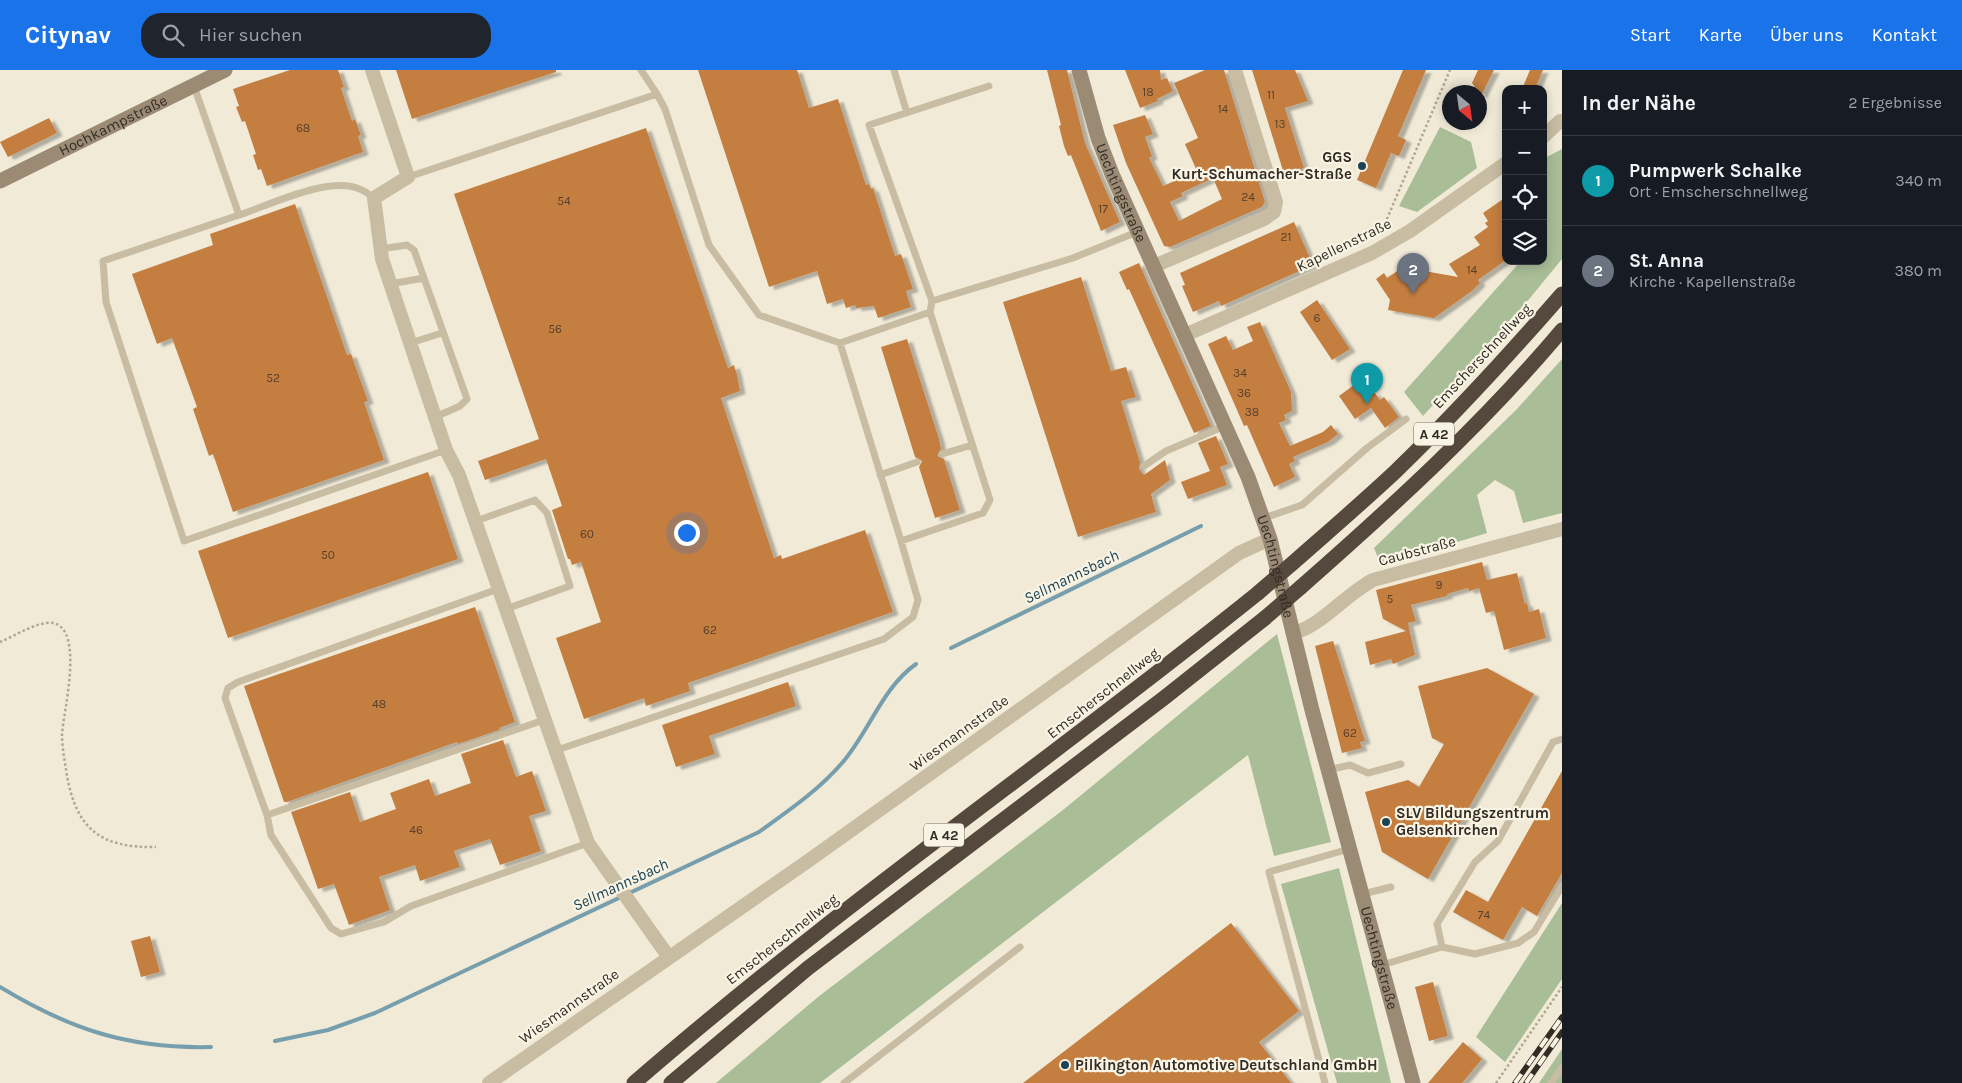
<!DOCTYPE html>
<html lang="de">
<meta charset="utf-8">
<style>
:root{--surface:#171b24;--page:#20242c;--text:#f1f3f6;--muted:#9ea1a6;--line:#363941;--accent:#1a73e8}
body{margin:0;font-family:Karla,sans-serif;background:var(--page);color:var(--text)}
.controls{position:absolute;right:15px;top:15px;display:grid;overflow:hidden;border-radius:10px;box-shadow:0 2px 12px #0003}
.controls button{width:45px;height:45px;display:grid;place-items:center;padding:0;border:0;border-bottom:1px solid var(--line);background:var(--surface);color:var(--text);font:25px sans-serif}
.compass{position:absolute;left:1442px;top:15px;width:45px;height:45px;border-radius:50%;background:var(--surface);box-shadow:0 2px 12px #0003;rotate:151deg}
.you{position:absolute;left:686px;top:462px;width:18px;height:18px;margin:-12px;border:4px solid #fff;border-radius:50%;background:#1a73e8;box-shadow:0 0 0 8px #1a73e833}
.badge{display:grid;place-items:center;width:32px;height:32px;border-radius:50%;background:var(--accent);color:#fff;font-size:16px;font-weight:700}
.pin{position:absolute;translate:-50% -41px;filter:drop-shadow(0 1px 2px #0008)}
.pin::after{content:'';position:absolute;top:26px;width:18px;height:15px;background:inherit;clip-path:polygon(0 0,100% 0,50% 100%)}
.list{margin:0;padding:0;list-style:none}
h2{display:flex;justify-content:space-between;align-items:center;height:65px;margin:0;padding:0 20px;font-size:21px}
h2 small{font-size:16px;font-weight:400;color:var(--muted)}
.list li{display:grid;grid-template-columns:32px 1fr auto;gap:15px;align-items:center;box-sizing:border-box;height:90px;padding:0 20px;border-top:1px solid var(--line)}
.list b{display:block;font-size:19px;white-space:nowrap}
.list p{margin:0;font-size:16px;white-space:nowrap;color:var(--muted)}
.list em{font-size:16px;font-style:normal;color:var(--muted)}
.icon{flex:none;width:28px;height:28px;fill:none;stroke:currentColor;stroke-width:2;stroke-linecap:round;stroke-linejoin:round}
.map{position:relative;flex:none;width:1562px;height:1013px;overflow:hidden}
header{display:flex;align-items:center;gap:30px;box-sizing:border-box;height:70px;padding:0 25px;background:var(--accent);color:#fff}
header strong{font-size:24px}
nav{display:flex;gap:28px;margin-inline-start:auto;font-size:18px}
.search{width:350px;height:45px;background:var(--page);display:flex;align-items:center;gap:12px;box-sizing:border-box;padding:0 18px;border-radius:20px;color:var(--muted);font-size:19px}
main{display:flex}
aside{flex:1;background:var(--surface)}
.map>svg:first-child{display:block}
.green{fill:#a9be97}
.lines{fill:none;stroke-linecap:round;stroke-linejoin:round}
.stream{stroke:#769eac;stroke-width:4}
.building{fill:#c47e41;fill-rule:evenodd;filter:url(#shadow)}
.path{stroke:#b3a68e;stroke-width:2.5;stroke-dasharray:2.5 2.5;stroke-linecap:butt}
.lane{stroke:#c8bca3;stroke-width:7}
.street{stroke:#c8bca3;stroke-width:14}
.secondary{stroke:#9b8b75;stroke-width:15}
.highway{stroke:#54493c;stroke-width:15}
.rail-casing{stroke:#332c25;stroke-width:5.5}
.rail{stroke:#f8f3e3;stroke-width:4;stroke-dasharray:11;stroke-linecap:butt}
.highway-bridge{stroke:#54493c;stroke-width:15}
.poi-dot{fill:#1c4353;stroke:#f8f3e3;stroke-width:2}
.labels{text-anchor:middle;stroke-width:4.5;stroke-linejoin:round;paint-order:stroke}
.number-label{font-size:12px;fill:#57402c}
.shield{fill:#f8f3e3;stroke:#6e685e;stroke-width:1}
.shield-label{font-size:14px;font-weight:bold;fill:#332c25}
.street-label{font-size:15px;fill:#332c25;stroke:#f8f3e3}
.poi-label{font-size:15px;font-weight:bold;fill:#332c25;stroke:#f8f3e3;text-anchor:start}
.water-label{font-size:16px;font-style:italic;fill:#1c4353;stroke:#f8f3e3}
</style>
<header>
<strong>Citynav</strong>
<div class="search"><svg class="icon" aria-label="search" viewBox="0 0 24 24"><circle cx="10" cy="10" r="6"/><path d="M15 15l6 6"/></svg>Hier suchen</div>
<nav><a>Start</a><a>Karte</a><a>Über uns</a><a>Kontakt</a></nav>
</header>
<main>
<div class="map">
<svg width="1562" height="1013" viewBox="0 0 1562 1013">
<defs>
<filter id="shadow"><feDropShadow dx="5.5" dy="3" stdDeviation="1" flood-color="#0004"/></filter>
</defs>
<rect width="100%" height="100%" fill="#f0ead7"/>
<path class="green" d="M1440,57l31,15 6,26 -60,44 -18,-6z
M1562,79v110l-32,39 -107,118 -19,-24 117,-131h22v-102z
M1562,289v154l-39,10 -9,-32 -19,-11 -18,15 10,38 -106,32 -7,-17 142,-138z
M1277,564l54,208 -57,14 -26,-101 -428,328h-104l102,-86 245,-187z
M1339,798l52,215h-54l-56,-199z
M1562,833v76l-57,83 -29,-25z
M1562,979v34h-23z"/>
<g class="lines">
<path class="stream" d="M951,578l250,-122
M0,917c69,42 129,62 211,60
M275,971l53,-11 47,-17 384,-181c29,-21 60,-42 83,-69 27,-31 40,-75 74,-99"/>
</g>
<path class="building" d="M290,0h48l6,17 -3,1 11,33 3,-2 6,16 -3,1 5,16 -96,34 -6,-17 -3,1 -5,-15 3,-1 -11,-33 -3,1 -6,-15 3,-1 -6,-17z
M396,0h160v2l-144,47z
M698,0h99l12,38 29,-9 28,86 3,-1 2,5 2,-1 22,68 6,-2 12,35 -7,2 5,16 -33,11 -4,-12 -18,2 -1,-3 -9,3 -3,-9 -16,5 -10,-33 -48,16z
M1047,0h20l18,73 35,79 -19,9 -30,-76 -3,1 -4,-10 -5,-20 2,-1z
M1125,0h35l1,10 6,-2 6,13 -16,8 1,2 -18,7z
M1205,0h19l41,132 -3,5 -92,40 -6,-1 -38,-83 -13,-38 32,-10 8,19 -8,3 7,19 -3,2 14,28 34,-15 -12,-27 13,-6 -24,-55zM1213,108l9,21 -43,22 -9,-19 13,-6 -2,-3z
M1252,0h43l13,31 -23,7 19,60 -20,6z
M1403,0h23l-28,66 8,4 -7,16 -8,-3 -15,35 -19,-8z
M1478,0h16l-13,26 -9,-13z
M1530,0h13l-8,19h-13z
M49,48l8,15 -49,24 -8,-15z
M646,58l82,240 6,-3 3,10 3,16 -19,7 53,160 7,-3 1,4 83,-29 28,82 -205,71 2,8 -44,15 -2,-8 -60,21 -28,-81 45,-16 -20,-60 -9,3 -2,-6h-2l-16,-49 10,-4 -16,-47 -61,21 -7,-19 61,-22 -85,-245z
M1506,127v63l-28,20 2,3 -8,8 -38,27 -46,-8 2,-10 -14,-21 8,-6 3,5 28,-19 9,12 34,6 -9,-13 31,-19 -6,-8 14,-10 -3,-4 3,-2 -5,-8z
M295,134l52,151 4,-1 17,47 -4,1 20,58 -151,52 -20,-58 -4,2 -16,-47 4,-2 -25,-69 -15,6 -25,-70 81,-29 -3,-11z
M1294,152l19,43 -92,41 -2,-5 -26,11 -11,-26 3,-1 -5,-12z
M1139,193l72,163 -17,7 -65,-144 -2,1 -8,-18z
M1081,207l30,94 15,-4 10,30 -15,4 19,61 -1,7 5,6 21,-15 5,20 -19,14 5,18 -78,25 -75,-235z
M1317,230l33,49 -18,11 -32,-48z
M1260,252l31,70 1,19 -8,4 2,5 -7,3 11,23 33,-14 8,-7 7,9 -10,8 -35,15 2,4 -6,3 6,13 -21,10 -27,-62 -3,1 -36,-82 18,-8 7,14 20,-9 -6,-14z
M907,269l32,100 2,10 -4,7 7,3 16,51 -25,8 -16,-51 3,-6 -7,-4 -34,-110z
M1358,312l10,14 6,-4 6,8 4,-3 15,20 -14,11 -14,-20 -16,11 -16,-23z
M1216,366l12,28 -8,3 7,18 -39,14 -7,-17 29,-11 -12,-28z
M428,402l30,87 -230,79 -30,-87z
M1482,492l5,18 30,-7 8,31 2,-1 2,9 10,-3 7,29 -42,12 -10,-39 -8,2 -7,-25 -10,3 -1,-3 -21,6v2l-36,9 5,16 -8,2 7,32 -22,9 -2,-5 -21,6 -5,-23 41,-11 -23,-12 -7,-29z
M475,537l40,115 -16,6v2l-41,14 -1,-2 -170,60h-3l-40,-116z
M1333,571l32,100 -5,1 2,6 -20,5 -27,-107z
M1487,598l47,26 -106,185 -46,-27 -17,-60 43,-12 11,7 25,-43 -12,-6 -14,-52z
M788,612l8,24 -87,30 6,18 -39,13 -14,-42z
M503,670l13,37 16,-6 14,40 -17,5 12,35 -41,14 -10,-26 -36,12 6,16 -40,14 -5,-16 -36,12 11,33 -41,15 -15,-41 -16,5 -27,-77 59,-20 10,30 36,-13 -6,-16 39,-14 6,17 36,-13 -10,-29z
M1562,701v102l-25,43 -15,-9 -19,33 -50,-28 13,-22 22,12z
M1231,853l68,88 -40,31 32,41h-268z
M150,866l10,36 -19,5 -10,-36z
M1433,912l15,54 -19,5 -14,-54z
M1463,972l19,17 -20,24h-34z"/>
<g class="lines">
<path class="path" d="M1381,163l69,-163
M0,572c15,-6 37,-21 53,-19 32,6 10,91 9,111 0,14 3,28 5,42 10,54 34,72 89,71
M1496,1013l66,-96"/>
<path class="lane" d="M641,0l16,24
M894,0l13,43
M194,16l45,129c31,-10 87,-38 118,-27 6,2 12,6 17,10
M408,107l249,-83 8,15 44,136 50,70 81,28
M239,145l-136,46 3,41 78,239 262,-91
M380,179l27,-4 7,5 53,149 -7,7 -25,11
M390,214l34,-6
M932,231l-63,-176 120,-39
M930,242l-90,31 61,198 82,-28 7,-13 -60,-188 2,-11 141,-43 64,-26
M410,273l32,-10
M942,384l30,-9
M1144,396l22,-15 59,-25
M880,405l37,-13
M1264,448l38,-13 65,-57 39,-29
M476,451l59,-21 12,13 23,73 -64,23
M544,650l-277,95 4,20 60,93 10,6 43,-12 27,-16 177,-63
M557,680l327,-111 29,-22 5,-17 -17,-59
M1328,700l22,-5 18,8 33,-9
M267,745l-42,-117 3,-10 10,-6 260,-93
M1363,824l28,-7
M1442,877l-5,-23 38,-62 23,-21 55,-99 9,-3
M1382,895l60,-18 33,7 43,-11 16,-11 28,-46
M844,1013l176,-136
M1325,1013l-56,-211 80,-23
M1551,1013l11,-16"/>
<path class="street" d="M372,0l36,107 -34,21 8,61 64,191 13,25 129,368 80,113
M1543,67l17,-16
M1154,196l110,-47 10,-7 2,-10 -41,-132
M1185,265l187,-82 38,-22 96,-68
M1294,563c28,-8 51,-38 79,-53l189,-51
M489,1013l319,-222 431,-308 31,-14"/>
<g class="secondary">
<path id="s1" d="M1079,0l19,68 14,36 136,303 22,62 42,171 101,373"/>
<path id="s2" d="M0,111l225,-111"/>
</g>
<path class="highway" d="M1294,492c34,-30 69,-60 102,-91 58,-56 113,-116 166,-177
M1301,517c92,-81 182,-163 261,-257
M634,1013c200,-174 418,-324 624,-490
M671,1013l137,-115 356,-270 101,-80"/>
<defs>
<path id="rail" d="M1515,1013l47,-66
M1526,1013l36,-51"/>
</defs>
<use href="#rail" class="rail-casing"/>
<use href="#rail" class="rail"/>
<path class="highway-bridge" d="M1258,523l36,-31
M1265,548l36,-31"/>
</g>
<g class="poi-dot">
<circle cx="1362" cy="96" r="5"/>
<circle cx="1386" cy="752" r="5"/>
<circle cx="1065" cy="995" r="5"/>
</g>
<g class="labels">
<g class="number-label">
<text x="1148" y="26">18</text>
<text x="1271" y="29">11</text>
<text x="1223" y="43">14</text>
<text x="1280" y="58">13</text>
<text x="303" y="62">68</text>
<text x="1248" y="131">24</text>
<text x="564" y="135">54</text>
<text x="1103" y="143">17</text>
<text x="1286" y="171">21</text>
<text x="1472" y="204">14</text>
<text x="1317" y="252">6</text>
<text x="555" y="263">56</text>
<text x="1240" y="307">34</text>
<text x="273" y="312">52</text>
<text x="1244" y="327">36</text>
<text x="1252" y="346">38</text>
<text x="587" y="468">60</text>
<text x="328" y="489">50</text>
<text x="1439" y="519">9</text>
<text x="1390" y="533">5</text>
<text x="710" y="564">62</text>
<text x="379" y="638">48</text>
<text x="1350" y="667">62</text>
<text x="416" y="764">46</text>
<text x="1484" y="849">74</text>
</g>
<g class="shield">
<rect x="1414" y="352.5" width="40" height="23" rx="4"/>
<rect x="924" y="753.5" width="40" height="23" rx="4"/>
</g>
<g class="shield-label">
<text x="1434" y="369">A 42</text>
<text x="944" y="770">A 42</text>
</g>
<g class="street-label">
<text dy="5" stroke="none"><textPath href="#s2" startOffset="126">Hochkampstraße</textPath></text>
<text dy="5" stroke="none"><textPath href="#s1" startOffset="130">Uechtingstraße</textPath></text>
<text transform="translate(1344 175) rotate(-26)" y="5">Kapellenstraße</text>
<text transform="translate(1482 286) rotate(-47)" y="5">Emscherschnellweg</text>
<text transform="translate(1417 481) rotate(-15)" y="5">Caubstraße</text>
<text dy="5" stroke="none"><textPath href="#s1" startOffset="535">Uechtingstraße</textPath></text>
<text transform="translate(1103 623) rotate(-38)" y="5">Emscherschnellweg</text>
<text transform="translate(959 663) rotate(-36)" y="5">Wiesmannstraße</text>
<text transform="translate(782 869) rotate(-38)" y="5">Emscherschnellweg</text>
<text dy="5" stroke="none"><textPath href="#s1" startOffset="940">Uechtingstraße</textPath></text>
<text transform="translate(569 936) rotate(-35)" y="5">Wiesmannstraße</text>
</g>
<g class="poi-label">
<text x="1352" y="92" text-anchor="end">GGS<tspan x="1352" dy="17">Kurt-Schumacher-Straße</tspan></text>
<text x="1396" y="748">SLV Bildungszentrum<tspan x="1396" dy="17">Gelsenkirchen</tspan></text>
<text x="1075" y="1000">Pilkington Automotive Deutschland GmbH</text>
</g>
<g class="water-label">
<text transform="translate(1071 506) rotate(-26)" y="6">Sellmannsbach</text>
<text transform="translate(620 814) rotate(-25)" y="6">Sellmannsbach</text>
</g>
</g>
</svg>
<div class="controls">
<button>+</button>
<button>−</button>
<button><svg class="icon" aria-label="locate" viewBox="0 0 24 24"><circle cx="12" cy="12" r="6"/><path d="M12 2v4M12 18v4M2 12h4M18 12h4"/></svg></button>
<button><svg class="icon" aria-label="layers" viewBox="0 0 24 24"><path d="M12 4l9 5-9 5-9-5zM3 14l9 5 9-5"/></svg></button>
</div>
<svg class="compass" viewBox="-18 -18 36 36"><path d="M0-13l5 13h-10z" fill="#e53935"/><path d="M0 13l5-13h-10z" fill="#9ea1a6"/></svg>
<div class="you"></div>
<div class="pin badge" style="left:1367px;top:334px;background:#0f9aa8">1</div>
<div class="pin badge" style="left:1413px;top:224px;background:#6b7280">2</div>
</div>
<aside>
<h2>In der Nähe<small>2 Ergebnisse</small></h2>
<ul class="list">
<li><span class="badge" style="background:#0f9aa8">1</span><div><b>Pumpwerk Schalke</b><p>Ort · Emscherschnellweg</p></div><em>340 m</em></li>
<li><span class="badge" style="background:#6b7280">2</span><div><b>St. Anna</b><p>Kirche · Kapellenstraße</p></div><em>380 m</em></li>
</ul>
</aside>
</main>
